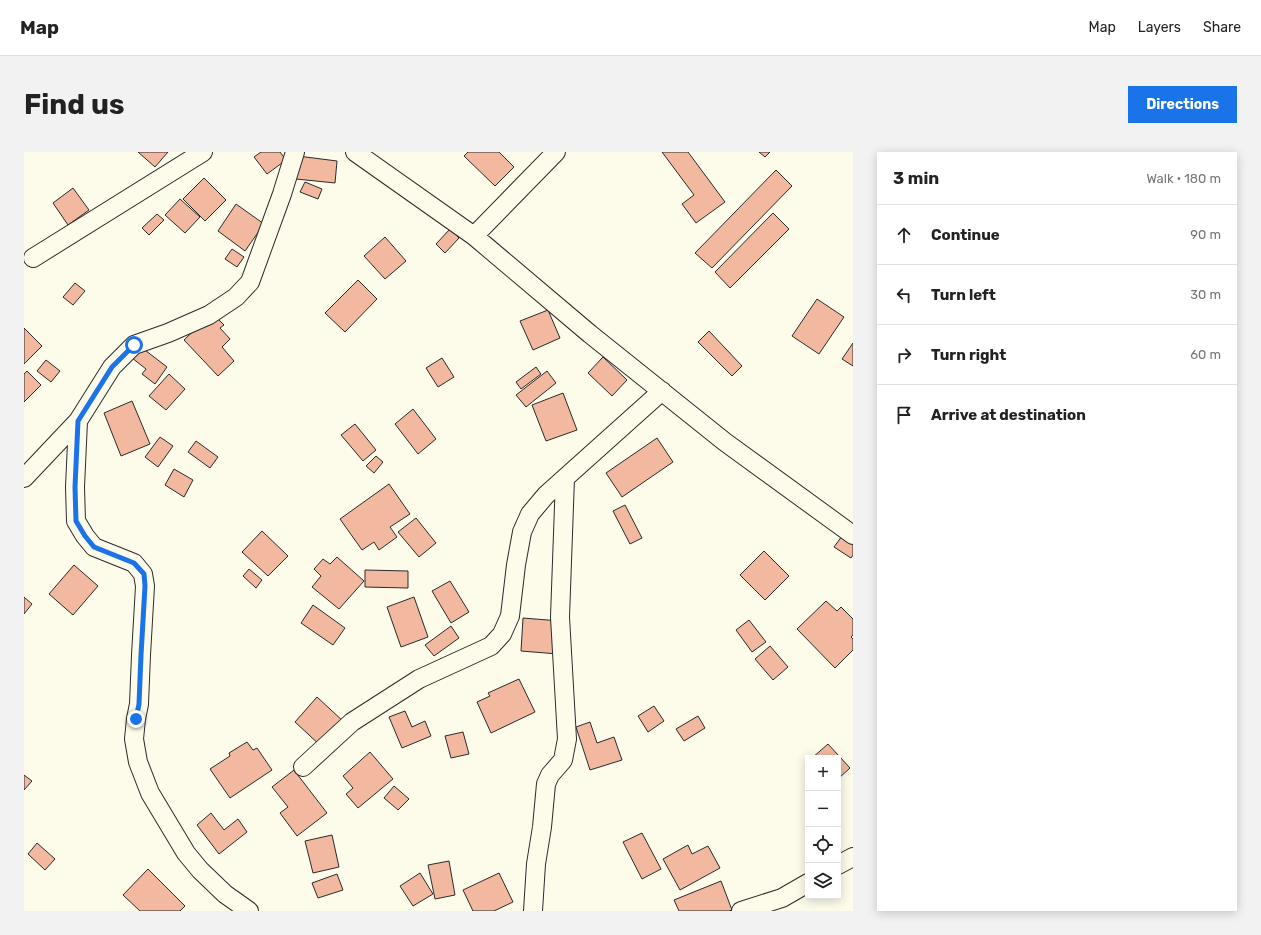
<!DOCTYPE html>
<meta charset="utf-8">
<style>
:root{--surface:#fff;--page:#f2f2f2;--text:#222;--muted:#767676;--line:#e0e0e0;--accent:#1a73e8}
body{margin:0;font-family:Rubik,sans-serif;background:var(--page);color:var(--text)}
.controls{position:absolute;right:12px;bottom:12px;display:grid;overflow:hidden;border-radius:0px;box-shadow:0 2px 10px #0003}
.controls button{width:36px;height:36px;display:grid;place-items:center;padding:0;border:0;border-bottom:1px solid var(--line);background:var(--surface);color:var(--text);font:20px sans-serif}
.stop{position:absolute;width:12px;height:12px;margin:-9px;border:3px solid #1a73e8;border-radius:50%;background:#fff}
.stop.end{background:#1a73e8;border-color:#fff;box-shadow:0 1px 4px #0008}
.list{margin:0;padding:0;list-style:none}
h2{display:flex;justify-content:space-between;align-items:center;height:52px;margin:0;padding:0 16px;font-size:17px}
h2 small{font-size:13px;font-weight:400;color:var(--muted)}
.list li{display:grid;grid-template-columns:26px 1fr auto;gap:12px;align-items:center;box-sizing:border-box;height:60px;padding:0 16px;border-top:1px solid var(--line)}
.list b{display:block;font-size:15px;white-space:nowrap}
.list em{font-size:13px;font-style:normal;color:var(--muted)}
.icon{flex:none;width:22px;height:22px;fill:none;stroke:currentColor;stroke-width:2;stroke-linecap:round;stroke-linejoin:round}
.map{position:relative;flex:none;width:829px;height:759px;overflow:hidden;border-radius:0px}
header{display:flex;align-items:center;gap:24px;box-sizing:border-box;height:56px;padding:0 20px;background:var(--surface);border-bottom:1px solid var(--line)}
header strong{font-size:19px}
nav{display:flex;gap:22px;margin-inline-start:auto;font-size:14px}
.intro{display:flex;align-items:center;justify-content:space-between;box-sizing:border-box;height:96px;padding:0 24px}
h1{margin:0;font-size:28px}
.button{padding:10px 18px;border-radius:0px;background:var(--accent);color:#fff;font-size:14px;font-weight:700}
main{display:flex;gap:24px;padding:0 24px}
aside{flex:1;background:var(--surface);border-radius:0px;box-shadow:0 2px 10px #0003}
.map>svg:first-child{display:block}
.building{fill:#f2b8a0;stroke:#2b2b2b}
.lines{fill:none;stroke-linecap:round;stroke-linejoin:round}
.minor-casing{stroke:#2b2b2b;stroke-width:20}
.minor{stroke:#fdfbea;stroke-width:18}
.route{stroke:#1a73e8;stroke-width:5}
</style>
<header>
<strong>Map</strong>
<nav><a>Map</a><a>Layers</a><a>Share</a></nav>
</header>
<div class="intro"><h1>Find us</h1><a class="button">Directions</a></div>
<main>
<div class="map">
<svg width="829" height="759" viewBox="0 0 829 759">
<rect width="100%" height="100%" fill="#fdfbea"/>
<path class="building" d="M114,0h30l-13,15z
M237,0h19l6,8 -19,14 -13,-17z
M444,0h31l15,15 -19,19 -31,-30z
M638,0h26l37,50 -29,21 -14,-19 12,-9z
M735,0h11l-5,5z
M274,4l39,5 -2,22 -39,-4z
M752,18l16,16 -80,82 -17,-15z
M180,26l22,22 -21,21 -22,-22z
M281,30l17,7 -4,10 -18,-7z
M49,36l16,22 -21,15 -15,-22z
M156,47l20,18 -15,16 -20,-18z
M212,52l28,20 -19,27 -27,-20z
M749,61l16,16 -59,59 -15,-16z
M133,62l7,6 -15,15 -7,-7z
M426,77l9,9 -14,15 -9,-9z
M361,85l21,24 -21,18 -21,-23z
M208,97l12,8 -7,10 -12,-8z
M334,128l19,19 -32,33 -20,-19z
M51,131l10,8 -12,14 -10,-8z
M793,147l27,18 -25,37 -27,-18z
M524,158l12,28 -27,12 -13,-29z
M188,161l12,12 -4,3 10,11 -8,8 12,14 -16,15 -34,-36z
M0,176l18,18 -18,18z
M685,179l33,35 -10,10 -34,-34z
M829,191v23l-11,-7z
M117,195l26,20 -12,17 -13,-10 4,-5 -14,-11z
M579,205l24,23 -15,16 -24,-23z
M418,206l12,19 -16,10 -12,-19z
M22,208l14,11 -9,11 -14,-11z
M512,215l5,7 -20,15 -5,-7z
M3,219l14,14 -17,17v-28z
M523,219l9,12 -30,24 -10,-12z
M145,222l16,15 -19,21 -17,-14z
M539,241l14,37 -31,11 -14,-36z
M108,249l18,43 -29,12 -17,-43z
M389,257l23,30 -18,15 -23,-30z
M331,272l21,26 -13,11 -22,-26z
M136,285l13,9 -15,21 -13,-10z
M633,286l16,24 -51,35 -16,-24z
M172,289l22,16 -8,11 -22,-16z
M352,304l7,6 -9,11 -8,-7z
M150,317l19,11 -9,17 -19,-12z
M365,332l21,30 -20,13 7,10 -18,13 -5,-8 -12,8 -22,-31z
M601,353l17,33 -12,6 -17,-33z
M392,366l20,25 -17,14 -21,-25z
M238,379l26,25 -20,20 -26,-24z
M818,384l11,7v12l-2,3 -17,-11z
M740,399l25,25 -24,24 -25,-25z
M313,405l27,24 -25,28 -27,-22 9,-11 -7,-7 9,-10 7,5z
M50,413l24,21 -25,29 -24,-21z
M225,417l13,11 -6,8 -13,-12z
M341,418l43,1v17l-43,-1z
M426,429l19,31 -18,11 -19,-32z
M0,445l8,7 -8,10z
M390,445l14,40 -27,10 -14,-40z
M802,449l11,10 4,-4 12,12v16l-2,2 2,2v11l-18,18 -38,-39z
M289,453l32,23 -12,17 -32,-22z
M499,466l37,3 -2,33 -37,-3z
M725,468l17,22 -14,10 -16,-22z
M427,474l8,12 -25,18 -9,-11z
M746,494l18,21 -15,13 -18,-21z
M495,527l16,33 -44,21 -14,-31 13,-6 -2,-3z
M293,545l27,25 -22,25 -27,-25z
M630,554l10,15 -16,11 -10,-16z
M381,559l7,16 13,-6 6,15 -29,12 -13,-31z
M674,564l7,12 -21,13 -8,-12z
M566,570l7,21 17,-6 8,23 -32,10 -14,-43z
M439,580l6,22 -18,4 -6,-22z
M223,590l6,8 4,-2 15,22 -42,28 -20,-29 20,-13 -1,-3z
M804,592l22,24 -12,11v-21h-26z
M346,600l23,27 -35,29 -12,-14 7,-6 -10,-12z
M270,618l33,43 -30,23 -17,-23 8,-6 -16,-20z
M0,623l8,6 -8,9z
M370,634l15,13 -11,11 -14,-12z
M187,661l13,17 14,-11 9,13 -28,22 -22,-29z
M618,681l19,36 -19,10 -19,-37z
M308,683l7,32 -26,6 -8,-32z
M13,691l18,16 -10,11 -17,-16z
M664,693l4,9 16,-8 12,22 -40,22 -17,-31z
M425,709l6,34 -20,4 -7,-34z
M124,717l37,37 -5,5h-40l-17,-16z
M396,721l13,21 -20,12 -13,-20z
M475,721l14,29 -19,9h-21l-10,-21z
M313,722l6,16 -25,8 -6,-15z
M697,729l11,29 -3,1h-50l-5,-11z"/>
<g class="lines">
<defs>
<path id="minor" d="M331,0l119,84 116,98 135,108 128,93
M450,84l82,-84
M9,106l170,-106
M54,269l-3,66 1,34 9,15 9,11 40,16 9,11 2,12 -4,69 -2,49 -3,15 -2,20 4,23 12,31 36,60 14,17 25,24 24,17
M0,326l54,-57 34,-54 22,-22 34,-12 41,-18 27,-18 14,-15 32,-88 13,-42
M279,615l49,-45 67,-43 72,-33 11,-12 8,-18 6,-51 6,-33 8,-18 16,-19 116,-104
M814,713l15,-8
M509,759l3,-47 6,-37 4,-43 4,-9 13,-15 4,-21 -7,-122 5,-139
M717,759l41,-13 26,-15"/>
</defs>
<use href="#minor" class="minor-casing"/>
<use href="#minor" class="minor"/>
</g>
<g class="lines">
<path class="route" d="M110,193l-22,22 -34,54 -3,66 1,34 9,15 9,11 40,16 10,11 1,12 -4,69 -2,49 -3,15"/>
</g>
</svg>
<div class="controls">
<button>+</button>
<button>−</button>
<button><svg class="icon" aria-label="locate" viewBox="0 0 24 24"><circle cx="12" cy="12" r="6"/><path d="M12 2v4M12 18v4M2 12h4M18 12h4"/></svg></button>
<button><svg class="icon" aria-label="layers" viewBox="0 0 24 24"><path d="M12 4l9 5-9 5-9-5zM3 14l9 5 9-5"/></svg></button>
</div>
<div class="stop" style="left:110px;top:193px"></div>
<div class="stop end" style="left:112px;top:567px"></div>
</div>
<aside>
<h2>3 min<small>Walk · 180 m</small></h2>
<ul class="list">
<li><svg class="icon" aria-label="ahead" viewBox="0 0 24 24"><path d="M12 20V5M6 11l6-6 6 6"/></svg><div><b>Continue</b></div><em>90 m</em></li>
<li><svg class="icon" aria-label="left" viewBox="0 0 24 24"><path d="M17 20v-9H6M10 6l-5 5 5 5"/></svg><div><b>Turn left</b></div><em>30 m</em></li>
<li><svg class="icon" aria-label="right" viewBox="0 0 24 24"><path d="M7 20v-9h11M14 6l5 5-5 5"/></svg><div><b>Turn right</b></div><em>60 m</em></li>
<li><svg class="icon" aria-label="arrive" viewBox="0 0 24 24"><path d="M6 21V4h12l-3 4 3 4H6"/></svg><div><b>Arrive at destination</b></div></li>
</ul>
</aside>
</main>
